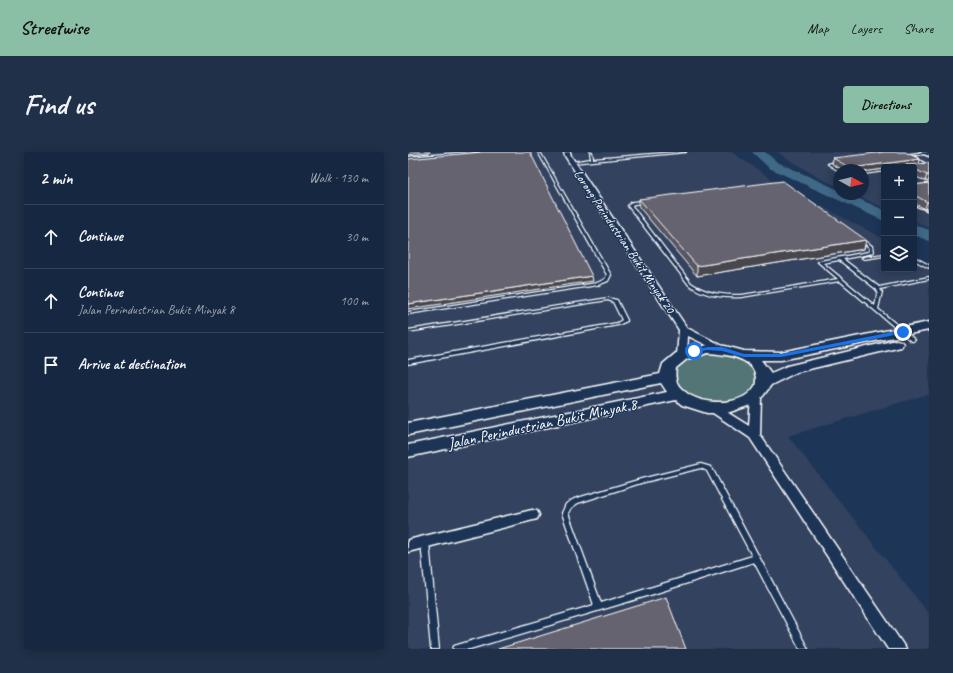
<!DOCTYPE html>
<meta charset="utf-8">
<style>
:root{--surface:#162841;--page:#1f3048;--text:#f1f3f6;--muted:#9ea6b1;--line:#35445a;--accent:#8abfa5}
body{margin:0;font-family:Caveat,sans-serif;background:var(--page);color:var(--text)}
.controls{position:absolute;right:12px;top:12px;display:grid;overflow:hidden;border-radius:4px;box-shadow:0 2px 10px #0003}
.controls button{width:36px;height:36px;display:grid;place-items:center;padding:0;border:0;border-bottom:1px solid var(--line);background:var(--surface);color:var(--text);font:20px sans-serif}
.compass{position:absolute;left:425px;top:12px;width:36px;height:36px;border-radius:50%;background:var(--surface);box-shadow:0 2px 10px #0003;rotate:98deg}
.stop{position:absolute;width:12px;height:12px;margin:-9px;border:3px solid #1a73e8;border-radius:50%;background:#fff}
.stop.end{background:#1a73e8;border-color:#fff;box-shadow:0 1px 4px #0008}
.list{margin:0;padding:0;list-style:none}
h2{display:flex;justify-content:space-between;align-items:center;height:52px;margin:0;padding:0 16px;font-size:17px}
h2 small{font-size:13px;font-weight:400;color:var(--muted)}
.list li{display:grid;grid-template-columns:26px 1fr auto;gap:12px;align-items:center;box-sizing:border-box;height:64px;padding:0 16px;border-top:1px solid var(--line)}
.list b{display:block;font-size:15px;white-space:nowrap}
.list p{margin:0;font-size:13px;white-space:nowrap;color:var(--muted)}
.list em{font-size:13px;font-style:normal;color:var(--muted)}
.icon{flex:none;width:22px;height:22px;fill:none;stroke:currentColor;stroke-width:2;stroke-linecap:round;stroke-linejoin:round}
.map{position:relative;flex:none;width:521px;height:497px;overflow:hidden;border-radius:4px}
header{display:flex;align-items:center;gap:24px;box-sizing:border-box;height:56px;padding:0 20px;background:var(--accent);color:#111}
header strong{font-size:19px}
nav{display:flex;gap:22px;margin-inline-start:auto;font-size:14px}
.intro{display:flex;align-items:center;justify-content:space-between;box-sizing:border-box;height:96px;padding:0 24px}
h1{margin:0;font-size:28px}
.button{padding:10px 18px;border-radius:4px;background:var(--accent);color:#111;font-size:14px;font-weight:700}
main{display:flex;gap:24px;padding:0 24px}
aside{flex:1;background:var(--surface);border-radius:4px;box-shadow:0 2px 10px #0003}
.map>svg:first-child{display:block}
.built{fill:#33435e}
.green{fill:#537575;stroke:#a9baba}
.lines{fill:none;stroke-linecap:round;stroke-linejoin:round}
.river{fill:#416988;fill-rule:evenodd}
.lane-casing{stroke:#fff;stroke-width:2.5}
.street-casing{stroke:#fff;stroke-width:3}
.secondary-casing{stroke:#fff;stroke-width:3}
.lane{fill:#1d3557;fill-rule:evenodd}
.street{fill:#1d3557;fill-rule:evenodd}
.secondary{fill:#1d3557;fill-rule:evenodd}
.wall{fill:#585660;stroke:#fff}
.shaded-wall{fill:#47464e;stroke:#fff}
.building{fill:#666470;stroke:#fff}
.route{fill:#1a73e8}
.labels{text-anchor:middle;stroke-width:3;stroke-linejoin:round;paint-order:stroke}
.far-street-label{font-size:13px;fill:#fff;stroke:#1d3557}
.street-label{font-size:16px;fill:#fff;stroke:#1d3557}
</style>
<header>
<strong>Streetwise</strong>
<nav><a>Map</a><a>Layers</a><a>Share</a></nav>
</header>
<div class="intro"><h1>Find us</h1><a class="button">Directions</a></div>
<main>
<aside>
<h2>2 min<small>Walk · 130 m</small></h2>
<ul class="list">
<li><svg class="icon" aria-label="ahead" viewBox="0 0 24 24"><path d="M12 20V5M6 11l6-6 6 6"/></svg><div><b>Continue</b></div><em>30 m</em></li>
<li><svg class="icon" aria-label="ahead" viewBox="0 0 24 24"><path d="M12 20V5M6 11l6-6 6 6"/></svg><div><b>Continue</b><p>Jalan Perindustrian Bukit Minyak 8</p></div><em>100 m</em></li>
<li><svg class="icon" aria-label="arrive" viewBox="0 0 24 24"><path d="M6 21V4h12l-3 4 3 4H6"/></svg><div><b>Arrive at destination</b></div></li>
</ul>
</aside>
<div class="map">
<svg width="521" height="497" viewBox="0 0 521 497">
<rect width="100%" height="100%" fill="#1d3557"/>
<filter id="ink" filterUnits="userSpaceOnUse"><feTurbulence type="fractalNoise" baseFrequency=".025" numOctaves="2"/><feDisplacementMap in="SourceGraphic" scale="8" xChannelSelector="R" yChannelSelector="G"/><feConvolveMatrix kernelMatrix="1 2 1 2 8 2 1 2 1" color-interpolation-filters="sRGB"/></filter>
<g filter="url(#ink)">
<path class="built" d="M0,0h323l48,32 105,55v30h30v-14l15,8v131l-141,42 141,178v35h-521z
M369,0h152v76l-15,-7v-54h-30v41l-30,-14h9v-24h-24v17l-20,-9z"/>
<path class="green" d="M310,199c8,3 19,4 27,9 24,15 9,37 -13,42 -10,2 -18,1 -28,-1 -4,-1 -11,-1 -15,-3 -6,-4 -11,-9 -16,-14v-17l18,-13z"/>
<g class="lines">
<path class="river" d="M344,0h13l12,10 62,28v4h9l36,16v11l-115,-53z
M506,72l15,6v11l-15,-6z"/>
<defs>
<path id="lane" d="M61,0h10l-71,7v-2z
M130,0h2l71,123 -3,6 -10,4 -190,29v-2l189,-29 8,-4 2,-4z
M182,0h2l1,7 83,-7h10l-114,11 -1,-1 20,-3z
M517,0l1,2 -22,2 -1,-1z
M505,5h2l11,7 -13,3h-5l14,-3 -9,-5z
M430,9l1,2 -7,1 9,6 -2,1 -11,-7z
M476,17v2l-21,3v-2z
M237,49l2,1 -1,1 -12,1 -2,2 59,77c16,11 32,12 51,12l96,-16 -20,-17 2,-1 48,-9 2,-1 -1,-4 -12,-9 3,-1 12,9 1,6 -4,2 -26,5 36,28 50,-10v2l-49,10 2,3 -4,17 37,31 -2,1h-2l-71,-60 -98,16c-20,1 -37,-1 -53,-12l-61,-79 4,-4zM431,108l37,29 2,3 -3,14 -52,-43z
M506,51l15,6v2l-15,-6z
M476,102v2l-20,3 -2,-1 2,-1z
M506,105l15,8v3l-15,-8z
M200,146l9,2 10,20v1l-9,4 -210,39v-4l209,-37 5,-3 -9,-18 -5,-2 -200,32v-2z
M293,312l10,3 2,3 95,179h-8l-46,-87 -110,35 -174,52h-17l1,-3 3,-1 137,-40 -32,-92 4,-9 8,-5 67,-20zM293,316l6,3 1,2 44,83 -151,47 -33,-90 3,-5 7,-5 63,-20z
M17,387l3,1 1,2 10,107h-8l-10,-107 1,-2z"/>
<path id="street" d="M156,0h6l1,4 116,172 38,19 2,2 -2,2h-6l-31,-15 -1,19 -1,2h-8l-1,-2 2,-25 -114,-174z
M512,0h9v4l-8,-3z
M348,241l5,3 -1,39 146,214h-18l-138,-211 -46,-31 2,-3h8l35,22 2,-30z
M124,358l5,1 2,4 -2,4 -129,33v-12z"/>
<path id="secondary" d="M521,170v8l-148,30h-20l10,13 16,-7 109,-26 5,1 2,3 -2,3 -104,25 -26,13 -8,11 -9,8 -27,9h-20l-25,-8 -6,-5 -268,57v-12l259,-53 -6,-9 -253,52v-12l252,-49 3,-10 13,-11 32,-8 17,1 19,5 37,1zM300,201c16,1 47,4 48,25 0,3 0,6 -1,8 -12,21 -51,19 -67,8 -11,-8 -14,-13 -12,-26l11,-9z"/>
</defs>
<use href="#lane" class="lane-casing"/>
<use href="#street" class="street-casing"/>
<use href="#secondary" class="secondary-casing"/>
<use href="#lane" class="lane"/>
<use href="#street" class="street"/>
<use href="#secondary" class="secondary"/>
</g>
<path class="wall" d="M425,6l87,1 -1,5 10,-1v18h-4l-11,-5v-9h-8v-1l-43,6v-2h-20l-11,-6z
M521,31v25l-4,1 -11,-6v-18z
M231,47l225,50 -167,27 -58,-69z"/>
<path class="shaded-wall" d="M0,0h22v1l-22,2z
M512,7l-1,6h-13v1l-4,1h-18v2l-21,3v-2h-13v-2z
M519,23h2v6h-4z
M519,50h2v6l-4,1z
M458,88l-2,9 -167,27v-10z
M184,124l1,5 -185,28v-5z"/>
<path class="building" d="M74,0h48l62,124 -184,28v-145z
M477,0h20l15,7 -70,9 -17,-10z
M521,11v12h-2l-13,-6v-2h-4l-4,-2z
M375,29l83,59 -169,26 -58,-67z
M521,31v19h-2l-13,-7v-10z
M258,445l20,52h-188z"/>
</g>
<path class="route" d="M495,178l3,2 -1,1 -124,24h-37l-22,-6 -14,-1 -14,2 -3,-1 17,-4h14l22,7h37z"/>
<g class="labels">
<g class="far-street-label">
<text transform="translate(217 89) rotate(56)" y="5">Lorong Perindustrian Bukit Minyak 20</text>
</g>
<g class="street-label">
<text transform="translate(134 271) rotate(-12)" y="6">Jalan Perindustrian Bukit Minyak 8</text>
</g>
</g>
</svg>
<div class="controls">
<button>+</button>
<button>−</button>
<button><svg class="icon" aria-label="layers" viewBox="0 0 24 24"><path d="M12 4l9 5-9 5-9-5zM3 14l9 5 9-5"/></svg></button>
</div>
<svg class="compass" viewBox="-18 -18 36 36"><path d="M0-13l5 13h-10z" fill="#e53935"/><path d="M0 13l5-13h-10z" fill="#9ea6b1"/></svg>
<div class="stop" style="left:286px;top:199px"></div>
<div class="stop end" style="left:495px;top:180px"></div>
</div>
</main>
